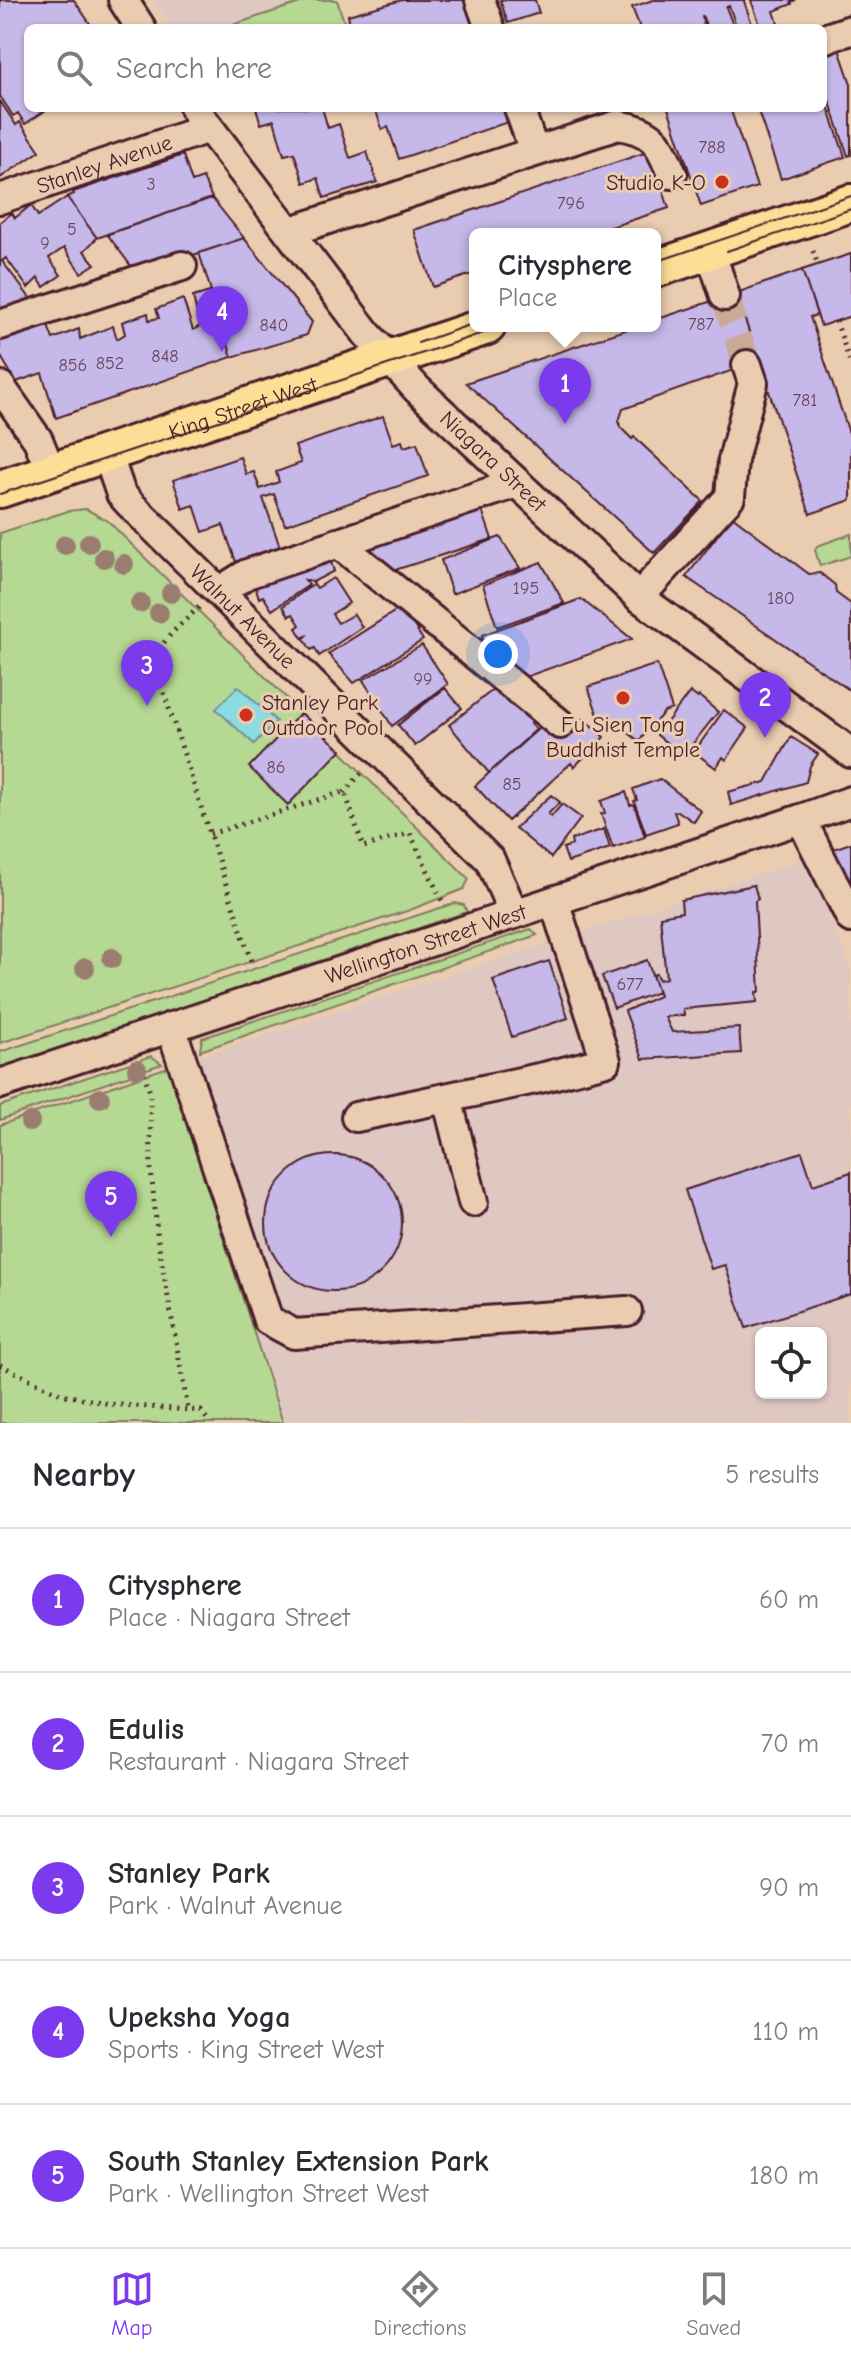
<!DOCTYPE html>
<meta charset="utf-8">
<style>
:root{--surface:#fff;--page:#f2f2f3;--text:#2b2b33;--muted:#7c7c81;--line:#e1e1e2;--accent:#7c3aed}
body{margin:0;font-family:"Comic Neue",sans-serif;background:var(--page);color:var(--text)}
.controls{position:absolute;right:24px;bottom:24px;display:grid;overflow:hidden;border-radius:12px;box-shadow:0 2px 6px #0004}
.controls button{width:72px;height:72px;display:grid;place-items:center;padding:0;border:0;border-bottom:2px solid var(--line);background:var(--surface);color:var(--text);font:40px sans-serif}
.you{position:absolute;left:498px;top:654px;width:28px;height:28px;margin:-20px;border:6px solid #fff;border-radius:50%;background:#1a73e8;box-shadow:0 0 0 12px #1a73e833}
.badge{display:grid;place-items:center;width:52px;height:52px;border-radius:50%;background:var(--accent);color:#fff;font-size:26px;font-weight:700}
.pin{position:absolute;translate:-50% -66px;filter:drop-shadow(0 2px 4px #0008)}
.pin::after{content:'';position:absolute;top:42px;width:28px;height:24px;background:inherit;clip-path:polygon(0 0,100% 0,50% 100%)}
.popup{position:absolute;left:469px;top:228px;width:192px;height:104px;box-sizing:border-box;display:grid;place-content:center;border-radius:12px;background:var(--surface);filter:drop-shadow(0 2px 6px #0005);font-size:26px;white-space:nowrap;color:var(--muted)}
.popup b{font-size:30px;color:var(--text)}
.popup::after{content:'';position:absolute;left:50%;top:100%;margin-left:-16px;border:16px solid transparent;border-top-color:var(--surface)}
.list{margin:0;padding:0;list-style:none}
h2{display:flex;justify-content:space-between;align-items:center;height:104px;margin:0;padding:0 32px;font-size:34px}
h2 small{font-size:26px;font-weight:400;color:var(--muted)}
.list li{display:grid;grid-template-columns:52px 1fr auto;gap:24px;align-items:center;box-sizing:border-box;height:144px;padding:0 32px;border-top:2px solid var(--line)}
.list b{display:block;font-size:30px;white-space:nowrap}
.list p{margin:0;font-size:26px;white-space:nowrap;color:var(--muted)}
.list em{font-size:26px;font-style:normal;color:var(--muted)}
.icon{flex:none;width:44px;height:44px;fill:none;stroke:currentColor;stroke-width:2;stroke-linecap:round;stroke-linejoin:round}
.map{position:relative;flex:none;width:851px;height:1423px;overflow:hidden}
.search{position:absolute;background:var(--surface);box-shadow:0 2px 6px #0004;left:24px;right:24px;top:24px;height:88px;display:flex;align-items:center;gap:20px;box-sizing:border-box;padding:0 28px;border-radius:12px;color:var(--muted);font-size:30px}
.sheet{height:824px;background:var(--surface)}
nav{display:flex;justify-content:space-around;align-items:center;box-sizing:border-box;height:112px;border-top:2px solid var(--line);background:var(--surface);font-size:22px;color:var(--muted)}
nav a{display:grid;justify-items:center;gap:4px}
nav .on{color:var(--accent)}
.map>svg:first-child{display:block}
.built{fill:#dfc7c2;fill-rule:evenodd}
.green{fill:#b5d892;stroke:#807c5e;stroke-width:2}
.water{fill:#8bdce2;stroke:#719099;stroke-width:2}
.building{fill:#c6b8e9;stroke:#4a1f2b;stroke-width:2}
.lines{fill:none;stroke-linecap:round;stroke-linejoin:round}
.minor-tunnel{stroke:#caaa96;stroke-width:28;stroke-dasharray:28 14;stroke-linecap:butt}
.minor-casing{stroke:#4a1f2b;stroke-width:34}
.major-casing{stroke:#4a1f2b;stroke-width:42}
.path{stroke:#4a1f2b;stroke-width:5;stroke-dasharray:2 6;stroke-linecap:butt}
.minor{stroke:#eacdb1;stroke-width:28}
.major{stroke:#fcde96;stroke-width:36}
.tram{stroke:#4a1f2b;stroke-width:2}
.tree{fill:#9b7d70}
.poi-dot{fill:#c8321e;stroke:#eacdb1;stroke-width:3}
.labels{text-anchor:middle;stroke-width:6;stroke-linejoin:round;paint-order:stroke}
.number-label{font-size:18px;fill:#69455a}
.street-label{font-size:22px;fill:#4a1f2b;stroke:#eacdb1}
.poi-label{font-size:22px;fill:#4a1f2b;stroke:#eacdb1;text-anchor:end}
</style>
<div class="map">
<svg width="851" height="1423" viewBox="0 0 851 1423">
<rect width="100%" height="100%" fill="#eacdb1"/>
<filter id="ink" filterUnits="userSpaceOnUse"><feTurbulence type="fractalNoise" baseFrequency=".0125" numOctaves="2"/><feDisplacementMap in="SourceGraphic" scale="16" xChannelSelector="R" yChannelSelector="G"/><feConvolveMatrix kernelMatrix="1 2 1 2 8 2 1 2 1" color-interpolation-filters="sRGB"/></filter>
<g filter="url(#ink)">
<path class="built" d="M153,0h185l10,28h-175z
M806,859l45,110v454h-568l-115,-356zM761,1333h60v60h-60z"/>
<path class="green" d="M309,0h28l9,28h-123z
M86,509l22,12 361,358 -5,10 -54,21 -410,133v-510l68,-22z
M851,534v22l-31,10 -5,-16 2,-4z
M455,903l9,2 3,7 -467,156v-16z
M531,929l6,6 -337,116 2,-13z
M151,1056l11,8 -162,56v-14z
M168,1067l115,356h-283v-298z"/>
<path class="water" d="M238,686l38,35 -22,23 -38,-35z"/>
<path class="building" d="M0,0h74l19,28h-65v80h21l-24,16 -7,-11 -5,3 -13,-20z
M402,0h64l8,28h-123l-3,-13z
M500,0h35l4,13 -31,10z
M653,0h93l-2,1 9,27h-16l-8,-22 -3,1 8,21h-27l-5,-13 2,13h-64l-8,-21z
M751,0h45l-5,2 1,2 -18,7 4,12 -15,5h-2z
M837,43l14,41v71l-3,1 -25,-74v-34z
M823,92l22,65 -64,22 -24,-71h66z
M0,101l16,24 4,-3 20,29 -40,27z
M256,108h66l6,20 11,-4 11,34 17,-6 10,30 -53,16 -6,-20 -14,5 -10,-30 -10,2 -10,-35 -13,4z
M385,108h118l5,14 -109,37 -11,-32 -6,2 -6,-18z
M668,108h62l27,79 -56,19z
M650,151l19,57 -79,26h-115v39l-42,14 -19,-57z
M183,155l9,27 11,-4 9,20 -115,40 -30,-41 7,-3 -1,-2z
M67,197l30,41 -13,13 11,13 -14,9 -17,-25 -15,10 12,17 -17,12 -6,-9 -10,10 -22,-30 -4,3 34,45 -36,11v-95l12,-9 3,5 16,-13 7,11z
M212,198l32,40 -107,36 -30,-40z
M244,238l68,84 -5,13 -75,22 -33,-104z
M851,254v62l-30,10 -19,-56z
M802,270l15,45 -7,2 41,122v61l-41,14 -74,-221z
M210,292l22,65 -176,61 -14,-45 -26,9 -16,-27v-22l45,-15 8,21 26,-10 1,10 33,-13 4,13 8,-5 -3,-12 26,-9 1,7 10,-2 -3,-9 27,-10 10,31 7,-4 -7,-29z
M736,293l23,68 -136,48 -4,12 1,6 12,12 2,-2 69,64 -49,52 -188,-170 171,-57h18v-6z
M383,416l10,28 9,-3 2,6 13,-4 11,33 -143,49 -11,-31 -11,4 18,52 -44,15 -14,-40 -20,7 -9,-27 -11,4 -10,-29 67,-23 6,17 8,-2 6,17 19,-7 -3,-10 25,-9 -6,-17z
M481,507l11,32 -97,31 -26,-12 -4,-11z
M732,516l77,58 11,-1 15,12 1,8 15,11v87l-165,-114z
M500,537l20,31 -68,26 -11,-34z
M328,553l6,18 -21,11 -8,-2 4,5 -37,25 -9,-14 -4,2 -6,-19z
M541,562l23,41 -67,24 -14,-42z
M333,578l16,25 -17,11 6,9 16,-9 8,13 -43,29 -4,-8 -4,2 -7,-11 2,-3 -4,2 -6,-10 4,-3 -7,-11 -4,2 -6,-10 31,-22 3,4z
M581,599l51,40 -115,41 -26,-17 -9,-28z
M402,607l21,33 -69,43 -26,-29z
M422,645l26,39 -56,42 -29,-46z
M657,664l15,45 -8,3 -25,29 -33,-25 -7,2 -11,-31z
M500,684l35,29 -4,11 6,6 -48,43 -40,-48z
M445,688l17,20 -47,38 -17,-21z
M690,692l8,6 1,-2 19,16 -35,44 -26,-21z
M724,710l24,18 -22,32 -3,-3 -7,11 -22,-16z
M301,713l40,37 -53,55 -39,-38z
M584,719l20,18 -30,30 -3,-4 -63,58 -33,-35 65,-60 7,7z
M791,737l27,17 -8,12 -4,16 -75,23 -3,-13 38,-10z
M660,779l41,32 -7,11 -16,-11 -4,1 4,11 -32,11 -12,-33 3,-1 -4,-11z
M626,792l4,13 4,-1 11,33 -32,11 -12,-34 4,-1 -4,-12z
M551,795l9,7 -12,12 3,3 11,-13 19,14 -30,40 -36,-30z
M604,829l6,19 -42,14 -5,-14 9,-3 -1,-5z
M851,843v47l-21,-40z
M754,885l4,14 -3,2 5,91h-4l1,10 -74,7 1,6 -19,2 7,15 67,-4 2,25 -98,6 -18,-48 34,-15 -7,-21 4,-1 3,6 7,-2 -6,-62 22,-4 -1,-12z
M647,960l11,32 -44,16 -12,-32z
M549,961l19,57 -56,19 -19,-57z
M802,1152l11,33 38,-13v122l-105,34 -21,-63 -14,4 -26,-79z
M266 1223a68 68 0 1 1 136 0a68 68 0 1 1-136 0Z"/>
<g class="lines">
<path class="minor-tunnel" d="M725,296l22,69"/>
<defs>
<g id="minor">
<path d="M123,0l18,28"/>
<path d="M480,0l10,28"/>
<path d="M823,39l28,-9"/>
<path id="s1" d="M194,108l173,226 50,55 222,208 212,156"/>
<path d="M519,108l15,43"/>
<path id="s2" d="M0,199l209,-71"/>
<path d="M291,231l327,-106c36,6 41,17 54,49"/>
<path d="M710,250l15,46"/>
<path d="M0,325l182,-59"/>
<path d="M0,386l38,54 13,32"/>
<path id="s3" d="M107,453l14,41 10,11 359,355 24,54"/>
<path d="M338,543l222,181"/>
<path d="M220,591l27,-17 270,-91"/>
<path d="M639,597l91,-100 3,-37 20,-77 -6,-18"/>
<path d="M801,819l50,99"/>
<path d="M171,1027l97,293 26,14 333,-23"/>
<path id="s4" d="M0,1084l801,-265 50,-18"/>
<path d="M447,1098l26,104"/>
<path d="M356,1117l188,-40 62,-16 -52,-160"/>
</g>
<g id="major">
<path d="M655,269l196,-66"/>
<path id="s5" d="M0,489l487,-163"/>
</g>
</defs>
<use href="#minor" class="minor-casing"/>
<use href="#major" class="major-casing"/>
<path class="path" d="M813,251l5,14
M836,321l15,44
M199,607c-16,16 -39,33 -45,55l98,302
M344,793l19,-22
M210,834l133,-42 3,3 17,52 47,-14 33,70
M144,1073l6,20 1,77 7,71 30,168
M0,1365l61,29 49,10 91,7 9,12"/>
<use href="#minor" class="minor"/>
<use href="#major" class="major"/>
<path class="tram" d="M727,251l124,-42
M655,262l196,-66
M418,343l57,-20
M0,494l504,-168"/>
</g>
<g class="tree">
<circle cx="89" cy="543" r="10"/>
<circle cx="65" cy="545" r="10"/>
<circle cx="104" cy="558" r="10"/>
<circle cx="124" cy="564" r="10"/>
<circle cx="171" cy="593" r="10"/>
<circle cx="140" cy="603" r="10"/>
<circle cx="159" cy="613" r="10"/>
<circle cx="112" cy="958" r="10"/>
<circle cx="85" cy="968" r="10"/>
<circle cx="137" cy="1069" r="10"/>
<circle cx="100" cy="1098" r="10"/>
<circle cx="30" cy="1122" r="10"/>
</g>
</g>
<g class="poi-dot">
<circle cx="722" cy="182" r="8"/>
<circle cx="623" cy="698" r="8"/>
<circle cx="246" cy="715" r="8"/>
</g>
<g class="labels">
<g class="number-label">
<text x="712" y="153">788</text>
<text x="151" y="190">3</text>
<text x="571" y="209">796</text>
<text x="72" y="235">5</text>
<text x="45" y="249">9</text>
<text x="701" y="330">787</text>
<text x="274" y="331">840</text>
<text x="165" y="362">848</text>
<text x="110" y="369">852</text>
<text x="73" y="371">856</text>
<text x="805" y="406">781</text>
<text x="526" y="594">195</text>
<text x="781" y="604">180</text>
<text x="423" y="685">99</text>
<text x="276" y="773">86</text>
<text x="512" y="790">85</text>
<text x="630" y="990">677</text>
</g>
<g class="street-label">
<text dy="8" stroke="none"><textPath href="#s2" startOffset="110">Stanley Avenue</textPath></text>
<text dy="8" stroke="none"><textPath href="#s5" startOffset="256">King Street West</textPath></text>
<text dy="8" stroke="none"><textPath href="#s1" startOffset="464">Niagara Street</textPath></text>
<text dy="8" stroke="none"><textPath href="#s3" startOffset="216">Walnut Avenue</textPath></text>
<text dy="8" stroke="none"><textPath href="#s4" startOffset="448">Wellington Street West</textPath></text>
</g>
<g class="poi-label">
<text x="706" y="190">Studio K-O</text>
<text x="262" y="710" text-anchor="start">Stanley Park<tspan x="262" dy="25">Outdoor Pool</tspan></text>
<text x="623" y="732" text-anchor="middle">Fu Sien Tong<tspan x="623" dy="25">Buddhist Temple</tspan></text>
</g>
</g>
</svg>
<div class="controls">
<button><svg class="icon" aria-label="locate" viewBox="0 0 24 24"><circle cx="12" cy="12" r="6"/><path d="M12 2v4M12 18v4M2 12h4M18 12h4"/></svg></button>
</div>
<div class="you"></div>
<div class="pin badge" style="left:565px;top:424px">1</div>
<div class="popup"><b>Citysphere</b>Place</div>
<div class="pin badge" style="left:765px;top:738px">2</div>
<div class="pin badge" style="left:147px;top:706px">3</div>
<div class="pin badge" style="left:222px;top:352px">4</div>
<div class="pin badge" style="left:111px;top:1237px">5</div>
<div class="search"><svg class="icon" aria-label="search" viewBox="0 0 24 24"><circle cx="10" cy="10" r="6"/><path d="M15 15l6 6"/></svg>Search here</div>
</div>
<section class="sheet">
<h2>Nearby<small>5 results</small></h2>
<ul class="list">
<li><span class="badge">1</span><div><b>Citysphere</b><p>Place · Niagara Street</p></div><em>60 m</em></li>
<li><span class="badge">2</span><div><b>Edulis</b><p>Restaurant · Niagara Street</p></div><em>70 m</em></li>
<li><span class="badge">3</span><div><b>Stanley Park</b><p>Park · Walnut Avenue</p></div><em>90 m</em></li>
<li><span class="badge">4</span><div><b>Upeksha Yoga</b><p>Sports · King Street West</p></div><em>110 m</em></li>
<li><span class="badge">5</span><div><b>South Stanley Extension Park</b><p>Park · Wellington Street West</p></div><em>180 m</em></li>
</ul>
</section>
<nav>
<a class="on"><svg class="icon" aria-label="map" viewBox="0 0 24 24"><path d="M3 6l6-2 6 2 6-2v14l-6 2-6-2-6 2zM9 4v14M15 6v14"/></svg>Map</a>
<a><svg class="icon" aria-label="directions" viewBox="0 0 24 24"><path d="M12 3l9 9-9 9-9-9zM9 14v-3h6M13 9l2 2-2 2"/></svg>Directions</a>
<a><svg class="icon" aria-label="saved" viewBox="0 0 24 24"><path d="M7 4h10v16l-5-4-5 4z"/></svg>Saved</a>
</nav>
